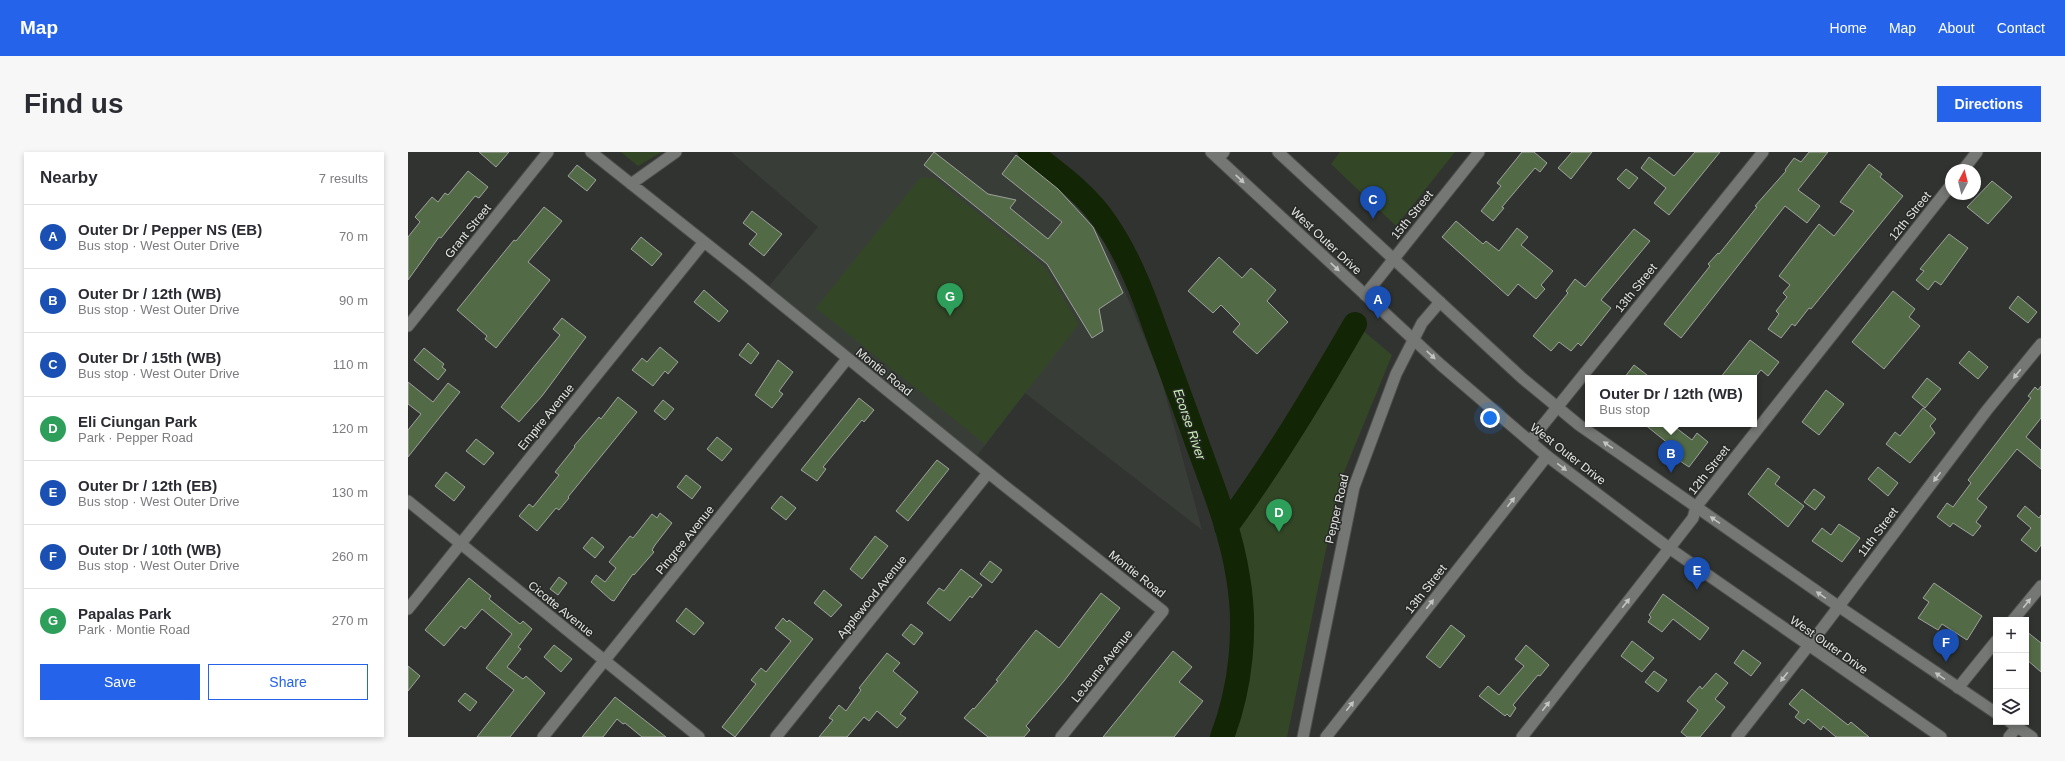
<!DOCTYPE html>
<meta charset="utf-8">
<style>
:root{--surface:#fff;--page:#f7f7f7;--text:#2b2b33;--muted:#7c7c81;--line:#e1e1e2;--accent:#2563eb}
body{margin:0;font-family:Arial,sans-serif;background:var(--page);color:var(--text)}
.controls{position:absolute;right:12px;bottom:12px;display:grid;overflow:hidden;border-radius:0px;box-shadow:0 2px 6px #0003}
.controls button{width:36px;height:36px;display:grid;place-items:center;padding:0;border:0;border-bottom:1px solid var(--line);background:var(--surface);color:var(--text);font:20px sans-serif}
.compass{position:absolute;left:1537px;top:12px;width:36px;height:36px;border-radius:50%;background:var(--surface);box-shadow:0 2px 6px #0003;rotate:7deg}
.you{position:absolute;left:1082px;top:266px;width:14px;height:14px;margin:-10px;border:3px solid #fff;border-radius:50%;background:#1a73e8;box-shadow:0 0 0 6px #1a73e833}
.badge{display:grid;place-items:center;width:26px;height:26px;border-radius:50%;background:var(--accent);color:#fff;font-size:13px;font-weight:700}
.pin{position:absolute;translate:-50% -33px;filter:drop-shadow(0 1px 2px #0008)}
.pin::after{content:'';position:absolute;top:21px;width:14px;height:12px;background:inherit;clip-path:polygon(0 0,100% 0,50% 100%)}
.popup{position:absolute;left:1177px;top:223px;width:172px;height:52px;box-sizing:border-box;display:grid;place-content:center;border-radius:0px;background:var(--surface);filter:drop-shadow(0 1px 3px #0005);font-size:13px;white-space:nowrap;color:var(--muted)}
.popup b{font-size:15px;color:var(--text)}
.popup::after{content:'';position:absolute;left:50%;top:100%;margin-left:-8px;border:8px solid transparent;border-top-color:var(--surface)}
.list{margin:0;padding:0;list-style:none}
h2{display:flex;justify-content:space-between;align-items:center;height:52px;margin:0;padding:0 16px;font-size:17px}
h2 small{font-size:13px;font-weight:400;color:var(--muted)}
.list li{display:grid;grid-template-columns:26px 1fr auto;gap:12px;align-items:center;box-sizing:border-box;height:64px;padding:0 16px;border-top:1px solid var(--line)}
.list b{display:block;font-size:15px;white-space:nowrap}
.list p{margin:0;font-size:13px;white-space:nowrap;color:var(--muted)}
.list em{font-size:13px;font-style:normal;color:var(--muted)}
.actions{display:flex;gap:8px;padding:12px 16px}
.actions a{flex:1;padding:9px 0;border:1px solid var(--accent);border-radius:0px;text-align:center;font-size:14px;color:var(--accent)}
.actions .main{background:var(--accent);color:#fff}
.icon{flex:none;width:22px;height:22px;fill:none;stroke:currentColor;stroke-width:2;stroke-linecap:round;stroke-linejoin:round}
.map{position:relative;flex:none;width:1633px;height:585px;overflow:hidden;border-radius:0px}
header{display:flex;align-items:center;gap:24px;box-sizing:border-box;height:56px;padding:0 20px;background:var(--accent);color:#fff}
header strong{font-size:19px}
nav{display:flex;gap:22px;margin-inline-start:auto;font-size:14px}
.intro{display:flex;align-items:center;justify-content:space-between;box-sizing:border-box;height:96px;padding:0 24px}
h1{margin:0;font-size:28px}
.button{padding:10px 18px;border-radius:0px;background:var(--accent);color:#fff;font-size:14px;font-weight:700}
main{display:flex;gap:24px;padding:0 24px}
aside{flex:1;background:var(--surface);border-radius:0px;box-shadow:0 2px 6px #0003}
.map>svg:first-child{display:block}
.built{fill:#383e37}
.green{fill:#334727}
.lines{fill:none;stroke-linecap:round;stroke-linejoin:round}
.river{stroke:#122505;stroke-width:24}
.building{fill:#536a47;stroke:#9fa29e}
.minor-casing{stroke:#4e4f4d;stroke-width:13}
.secondary-casing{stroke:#4e4f4d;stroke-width:13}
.minor{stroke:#757774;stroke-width:11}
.secondary{stroke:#757774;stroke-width:11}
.oneway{fill:#c3c5c2}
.labels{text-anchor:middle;stroke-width:3;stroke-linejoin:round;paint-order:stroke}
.street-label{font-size:12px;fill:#e4e6e4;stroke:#272926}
.water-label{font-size:13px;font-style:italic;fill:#c9f0b4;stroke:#272926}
</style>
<header>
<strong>Map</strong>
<nav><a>Home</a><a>Map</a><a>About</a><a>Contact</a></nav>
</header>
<div class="intro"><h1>Find us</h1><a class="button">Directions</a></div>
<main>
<aside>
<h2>Nearby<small>7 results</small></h2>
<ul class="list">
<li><span class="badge" style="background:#1a4fb4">A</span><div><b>Outer Dr / Pepper NS (EB)</b><p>Bus stop · West Outer Drive</p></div><em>70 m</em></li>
<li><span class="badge" style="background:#1a4fb4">B</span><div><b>Outer Dr / 12th (WB)</b><p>Bus stop · West Outer Drive</p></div><em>90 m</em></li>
<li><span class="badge" style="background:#1a4fb4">C</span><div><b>Outer Dr / 15th (WB)</b><p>Bus stop · West Outer Drive</p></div><em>110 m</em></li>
<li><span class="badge" style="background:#2e9e5b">D</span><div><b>Eli Ciungan Park</b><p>Park · Pepper Road</p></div><em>120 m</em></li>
<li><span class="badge" style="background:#1a4fb4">E</span><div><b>Outer Dr / 12th (EB)</b><p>Bus stop · West Outer Drive</p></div><em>130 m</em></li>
<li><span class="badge" style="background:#1a4fb4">F</span><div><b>Outer Dr / 10th (WB)</b><p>Bus stop · West Outer Drive</p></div><em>260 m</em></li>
<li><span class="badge" style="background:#2e9e5b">G</span><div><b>Papalas Park</b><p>Park · Montie Road</p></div><em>270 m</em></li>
</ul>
<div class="actions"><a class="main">Save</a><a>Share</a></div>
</aside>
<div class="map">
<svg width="1633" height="585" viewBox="0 0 1633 585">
<rect width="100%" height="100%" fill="#313330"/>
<path class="built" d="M323,0h282l34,25 30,27 28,40 55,131 42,155 -177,-137 -52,68 -208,-170 53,-64z"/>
<path class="green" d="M213,0h41l-24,14z
M932,0h115l-59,74 -65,-62z
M512,26h14l111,89 34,57 -94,120 -169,-136z
M947,172l37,31 -52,127 -53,255h-65c25,-65 25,-143 4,-210 48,-65 89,-134 129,-203z"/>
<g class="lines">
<path class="river" d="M622,0c27,21 57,42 76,71 22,32 36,68 49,105 12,33 24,65 36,98 17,49 39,99 47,151 9,52 3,111 -16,160
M818,375c48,-65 89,-134 129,-203"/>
</g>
<path class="building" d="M71,0h30l-13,15z
M526,0l54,42 28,6 -6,8 38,31 14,-17 -60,-48 14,-19 42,34 35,38 30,66 -24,16 4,22 -11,7 -45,-74 -123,-99z
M1114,0h12l13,11 -7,9 -5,-4 -33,39 2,1 -11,13 -12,-10 20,-25 -4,-3z
M1164,0h20l-21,27 -13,-11z
M1287,0h25l-51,63 -15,-12 12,-15 -25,-20 8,-11 25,19z
M1401,0h19l-30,38 22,16 -13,17 -22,-17 -104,132 -17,-14 46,-58 -2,-2 10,-11 1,1 38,-47 -2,-1 31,-35 -1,-1 9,-12 7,4z
M1461,12l13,10 -2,3 23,19 -92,113 -2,-1 -14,18 -3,-2 -11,14 -13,-9 11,-15 -3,-3 11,-14 -4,-4 7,-8 -11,-9 40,-52 15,12 20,-25 -14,-9z
M169,13l19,15 -9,11 -19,-15z
M1218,17l12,9 -9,11 -12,-10z
M60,19l20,16 -9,11 -4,-2 -34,42 -2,-1 -31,43v-43l12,-15 -5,-5 17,-20 6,5 7,-9 3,2z
M1584,29l20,16 -24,27 -21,-17z
M136,55l18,14 -34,41 22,18 -54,68 -11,-9 2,-3 -30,-26 57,-70 2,1z
M344,59l30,23 -18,22 -15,-12 8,-10 -14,-11z
M1048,69l27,23 3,-3 13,10 18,-23 11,9 -7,8 32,26 -12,14 4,4 -9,10 -18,-15 -10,12 -66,-59z
M1226,77l16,12 -49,59 10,8 -30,38 -3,-3 -7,8 -12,-9 -8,9 -18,-15 35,-43 -2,-2 9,-12 10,8z
M1541,82l19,14 -27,37 -6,-4 -7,9 -12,-10 8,-9 -4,-2z
M233,85l21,17 -10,12 -21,-17z
M811,105l23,21 9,-10 25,22 -9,11 21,21 -31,32 -24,-22 7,-8 -19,-19 -8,8 -25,-22z
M296,138l24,21 -9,11 -25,-20z
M1485,139l22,18 -6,8 11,9 -36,43 -32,-27z
M1610,144l19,16 -9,11 -19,-15z
M154,166l24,19 -44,59 -23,26 -18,-15 59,-72 -7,-6z
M1342,188l29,22 -11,14 -7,-6 -7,8h-34z
M340,191l11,10 -8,11 -12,-9z
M252,195l18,15 -10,12 -3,-3 -12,15 -21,-16 10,-12 5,4z
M16,196l20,16 -2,3 4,3 -8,10 -24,-20z
M1561,199l19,16 -10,12 -19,-16z
M370,208l15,12 -14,19 4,3 -11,14 -17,-13z
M1226,213l17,13h-27z
M1519,226l14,11 -16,19 -13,-11z
M0,230l25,20 15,-19 12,9 -52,65v-27l13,-16 -13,-10z
M1633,234v32l-15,19 15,13v19l-24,-20 -40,50 10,8 -11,15 5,4 -8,10 -20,-13 -3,4 -13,-10 10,-14 6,4 18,-24 -3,-3 63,-82 -3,-2 7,-9 3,3z
M1418,238l18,14 -25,31 -17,-13z
M210,245l19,15 -69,85 1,1 -10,12 -3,-2 -19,23 -18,-15 10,-12 4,3 26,-32 -4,-3 20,-25 -1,-1 25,-29 2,2z
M451,246l15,12 -10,12 -2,-2 -39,47 3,2 -9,12 -16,-11z
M255,248l11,9 -9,11 -11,-9z
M1515,256l13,11 -6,7 5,7 -25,30 -24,-19 9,-12 5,4z
M1236,272h27l21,16 5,-7 11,9 -19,25 -24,-16 4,-7z
M309,285l15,12 -10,12 -15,-12z
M68,287l18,14 -10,12 -18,-14z
M529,308l12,9 -41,52 -12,-10z
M1470,315l20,16 -10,13 -20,-17z
M1360,316l12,9 -5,7 29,22 -16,21 -40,-33z
M38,320l19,15 -11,14 -19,-15z
M278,323l15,12 -9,12 -15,-12z
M1406,337l11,8 -10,13 -11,-8z
M373,344l15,12 -10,12 -15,-12z
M1617,354l14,12 2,-3v30l-5,7 -15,-12 10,-12 -14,-12z
M252,361l12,10 -17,22 -3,5 2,2 -20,23 -1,-1 -19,27 -3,-1 -20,-18 5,-7 9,7 11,-14 -7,-6 21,-26 3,2 19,-24 5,4z
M1431,372l21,14 -18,24 -30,-21 10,-13 9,7z
M467,384l13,10 -26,33 -12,-10z
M184,385l12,10 -9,11 -12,-10z
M582,409l12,9 -10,13 -12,-9z
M553,417l21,16 -10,13 -2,-2 -20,25 -23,-18 12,-15 5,3z
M151,425l8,6 -9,12 -8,-6z
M61,426l22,18 -2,3 31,25 3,-3 9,8 -14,18 3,2 -14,18 16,12 3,-3 19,17 -35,44h-33l37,-47 -28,-22 26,-34 -30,-25 -17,20 -4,-3 -17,20 -19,-16z
M1526,431l48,33 -15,24 -25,-16 -4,6 -20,-12 11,-16 -6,-4z
M416,438l18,15 -11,12 -17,-14z
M693,441l19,15 -56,73 -38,45 4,4 -6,7h-36l-24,-19 9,-10 1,1 24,-28 -2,-1 40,-50 23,18z
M1255,442l46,34 -9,12 -27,-21 -11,13 -14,-10 3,-5 -2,-2z
M278,456l18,15 -10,12 -18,-14z
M375,466l4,4 2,-2 24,19 -78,98 -13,-10 34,-43 -5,-4 10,-12 5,4 25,-31 -16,-13z
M503,472l12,9 -9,12 -12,-10z
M1043,473l14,11 -25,32 -14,-11z
M1618,479l15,12v29l-15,-13z
M1224,489l22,17 -12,14 -21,-16z
M146,493l18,14 -11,13 -17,-15z
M1118,493l23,20 -9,11 -2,-1 -25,30 3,3 -6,9 -3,-3 -2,2 -26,-20 9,-10 11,9 25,-29 -9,-7z
M1335,498l18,13 -10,13 -17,-13z
M765,499l19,16 -13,15 24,19 -29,36h-71z
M479,501l13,10 -7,8 25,21 -18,22 6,4 -9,10 -20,-17 -8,10 -5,-4 -17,20h-28l14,-17 -4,-2 10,-13 7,6 15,-21 -2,-2z
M0,514l12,10 -12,15z
M1246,519l13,9 -9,12 -13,-10z
M1308,521l12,10 -13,16 10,8 -25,30h-13l-6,-5 17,-22 -11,-9 13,-15 2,3z
M1394,537l46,36 3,-3 18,15h-33l-13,-11 -2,4 -13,-11 -4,5 -9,-7 4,-5 -10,-8z
M57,541l12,9 -7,9 -12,-10z
M207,545l32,25 19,15h-24l-17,-14 -2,1 -6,-5 -14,18h-21z"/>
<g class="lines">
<defs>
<path id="minor" d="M183,0l151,120 259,211 162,128 -102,126
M810,6l6,-6
M1555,18l14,-18
M223,32l45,-32
M957,143l114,-143
M0,174l140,-174
M1122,289l233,-289
M0,349l291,236
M0,457l296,-367
M1605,468l28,-34
M1550,536l38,-47
M135,585l304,-378
M368,585l212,-264
M895,585l51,-250 42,-113 26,-51 18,-21
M918,585l221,-281
M1114,585l171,-219 3,-11 255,-322
M1329,585l87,-111 163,-216 54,-66
M1601,585l8,-10"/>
<path id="secondary" d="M803,0l230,213 106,91 122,92 272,189
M870,0l244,226 57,47 259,181 158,107
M1602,570l22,15"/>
</defs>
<use href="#minor" class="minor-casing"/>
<use href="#secondary" class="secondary-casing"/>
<use href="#minor" class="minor"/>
<use href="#secondary" class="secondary"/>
</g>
<defs><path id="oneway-solid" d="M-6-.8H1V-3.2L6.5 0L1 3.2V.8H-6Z"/></defs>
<g class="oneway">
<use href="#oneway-solid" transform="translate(832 27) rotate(43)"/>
<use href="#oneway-solid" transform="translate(927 115) rotate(43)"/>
<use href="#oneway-solid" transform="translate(1023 203) rotate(43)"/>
<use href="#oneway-solid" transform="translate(1609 222) rotate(129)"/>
<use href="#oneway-solid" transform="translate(1200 293) rotate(-145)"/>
<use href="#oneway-solid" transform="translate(1154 315) rotate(37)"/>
<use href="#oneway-solid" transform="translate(1529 325) rotate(127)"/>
<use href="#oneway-solid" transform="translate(1103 350) rotate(-52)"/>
<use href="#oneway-solid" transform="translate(1307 368) rotate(-145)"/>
<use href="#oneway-solid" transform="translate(1413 443) rotate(-145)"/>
<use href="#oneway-solid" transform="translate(1218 451) rotate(-52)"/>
<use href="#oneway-solid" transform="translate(1619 451) rotate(-51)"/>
<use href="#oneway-solid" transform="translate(1022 452) rotate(-52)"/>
<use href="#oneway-solid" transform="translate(1532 524) rotate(-146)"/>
<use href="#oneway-solid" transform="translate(1376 525) rotate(128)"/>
<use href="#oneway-solid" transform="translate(942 554) rotate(-52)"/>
<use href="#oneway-solid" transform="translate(1138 554) rotate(-52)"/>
</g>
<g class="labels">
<g class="street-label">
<text transform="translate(1004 63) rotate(-51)" y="4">15th Street</text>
<text transform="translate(1502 64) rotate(-51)" y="4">12th Street</text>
<text transform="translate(60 79) rotate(-51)" y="4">Grant Street</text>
<text transform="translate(918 89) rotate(43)" y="4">West Outer Drive</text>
<text transform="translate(1228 136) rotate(-51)" y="4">13th Street</text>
<text transform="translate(476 220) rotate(39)" y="4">Montie Road</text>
<text transform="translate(138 265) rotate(-51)" y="4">Empire Avenue</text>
<text transform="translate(1160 302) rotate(38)" y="4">West Outer Drive</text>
<text transform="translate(1301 318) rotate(-52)" y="4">12th Street</text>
<text transform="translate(929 357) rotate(-77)" y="4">Pepper Road</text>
<text transform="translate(1470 380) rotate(-53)" y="4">11th Street</text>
<text transform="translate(277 388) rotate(-51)" y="4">Pingree Avenue</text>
<text transform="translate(729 422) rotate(38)" y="4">Montie Road</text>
<text transform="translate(1018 437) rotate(-52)" y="4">13th Street</text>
<text transform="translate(464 445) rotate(-51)" y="4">Applewood Avenue</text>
<text transform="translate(153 457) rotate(39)" y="4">Cicotte Avenue</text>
<text transform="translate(1421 493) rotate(35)" y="4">West Outer Drive</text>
<text transform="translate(694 514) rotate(-51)" y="4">LeJeune Avenue</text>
</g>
<g class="water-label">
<text transform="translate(782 272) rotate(71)" y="5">Ecorse River</text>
</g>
</g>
</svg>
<div class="controls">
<button>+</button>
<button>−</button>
<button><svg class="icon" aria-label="layers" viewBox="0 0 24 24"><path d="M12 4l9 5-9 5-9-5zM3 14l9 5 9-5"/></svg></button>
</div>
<svg class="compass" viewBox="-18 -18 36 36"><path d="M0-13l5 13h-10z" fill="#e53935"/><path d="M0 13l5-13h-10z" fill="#7c7c81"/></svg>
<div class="you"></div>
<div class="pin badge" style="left:970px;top:167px;background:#1a4fb4">A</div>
<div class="pin badge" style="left:1263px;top:321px;background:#1a4fb4">B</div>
<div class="popup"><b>Outer Dr / 12th (WB)</b>Bus stop</div>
<div class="pin badge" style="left:965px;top:67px;background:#1a4fb4">C</div>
<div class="pin badge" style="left:871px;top:380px;background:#2e9e5b">D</div>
<div class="pin badge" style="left:1289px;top:438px;background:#1a4fb4">E</div>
<div class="pin badge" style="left:1538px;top:510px;background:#1a4fb4">F</div>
<div class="pin badge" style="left:542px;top:164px;background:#2e9e5b">G</div>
</div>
</main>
